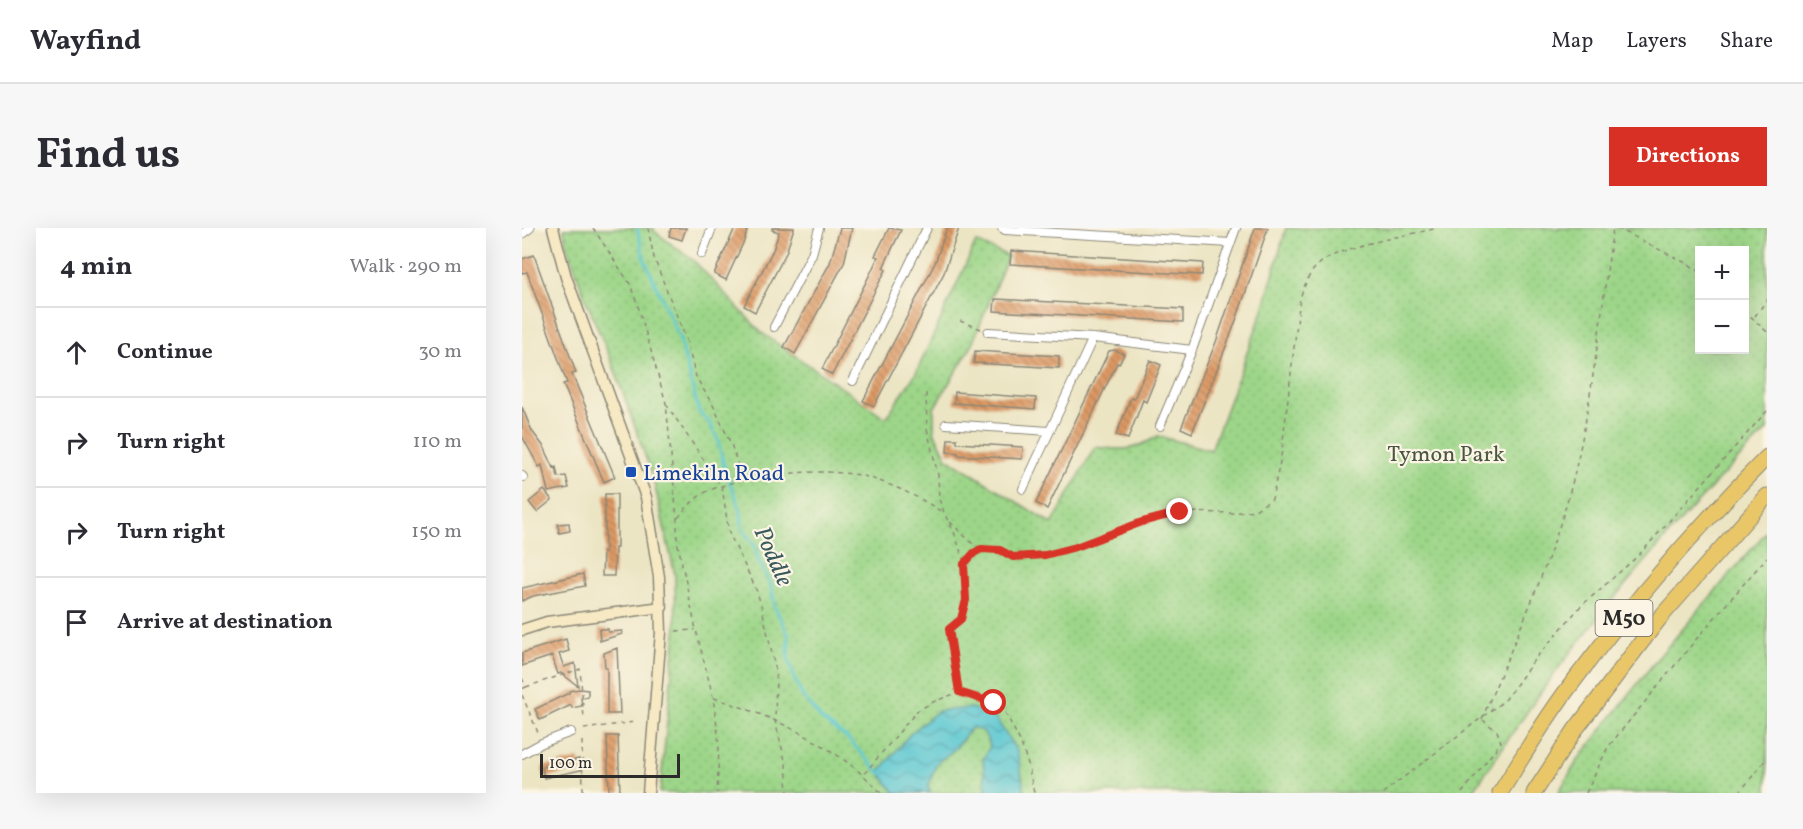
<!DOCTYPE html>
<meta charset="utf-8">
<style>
:root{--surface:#fff;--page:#f7f7f7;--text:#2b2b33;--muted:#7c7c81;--line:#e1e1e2;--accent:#d93025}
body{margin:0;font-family:Vollkorn,serif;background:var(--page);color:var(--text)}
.controls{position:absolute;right:18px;top:18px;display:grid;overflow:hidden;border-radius:0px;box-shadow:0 6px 24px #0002}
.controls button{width:54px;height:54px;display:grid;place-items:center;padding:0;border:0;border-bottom:2px solid var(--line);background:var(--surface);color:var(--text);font:30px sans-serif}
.scale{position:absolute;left:18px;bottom:15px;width:140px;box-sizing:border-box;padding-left:6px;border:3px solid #2b2b2b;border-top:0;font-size:16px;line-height:21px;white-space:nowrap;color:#2b2b2b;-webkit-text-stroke:4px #fcf5e5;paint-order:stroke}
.stop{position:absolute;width:18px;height:18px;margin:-14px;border:4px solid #d93025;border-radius:50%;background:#fff}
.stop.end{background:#d93025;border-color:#fff;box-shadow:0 2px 6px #0008}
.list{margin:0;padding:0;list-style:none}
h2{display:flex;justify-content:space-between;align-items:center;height:78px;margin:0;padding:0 24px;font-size:26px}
h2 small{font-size:20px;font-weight:400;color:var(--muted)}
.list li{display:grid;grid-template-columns:39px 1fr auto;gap:18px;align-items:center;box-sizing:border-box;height:90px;padding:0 24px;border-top:2px solid var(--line)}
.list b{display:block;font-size:22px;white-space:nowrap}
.list em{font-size:20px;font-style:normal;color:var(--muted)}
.icon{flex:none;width:33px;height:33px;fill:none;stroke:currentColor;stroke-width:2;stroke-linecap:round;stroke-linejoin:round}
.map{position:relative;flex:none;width:1245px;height:565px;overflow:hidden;border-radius:0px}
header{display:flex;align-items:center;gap:36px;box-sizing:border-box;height:84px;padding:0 30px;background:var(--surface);border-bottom:2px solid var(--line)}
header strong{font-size:28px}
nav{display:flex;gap:33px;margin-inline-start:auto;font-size:21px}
.intro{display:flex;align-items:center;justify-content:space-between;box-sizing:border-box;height:144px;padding:0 36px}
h1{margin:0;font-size:42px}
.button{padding:15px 27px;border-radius:0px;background:var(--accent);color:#fff;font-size:21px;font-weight:700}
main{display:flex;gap:36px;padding:0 36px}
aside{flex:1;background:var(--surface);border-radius:0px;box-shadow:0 6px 24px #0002}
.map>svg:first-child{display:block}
.park{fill:url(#park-dots);stroke:#64805a;stroke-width:1.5;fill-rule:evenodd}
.water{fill:url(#water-waves);stroke:#42797e;stroke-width:1.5}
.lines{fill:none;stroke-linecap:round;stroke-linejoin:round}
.stream{stroke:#5ac7d2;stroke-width:3}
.building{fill:url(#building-back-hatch)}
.street-casing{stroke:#8c8878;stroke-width:10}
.secondary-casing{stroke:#8c8878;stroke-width:13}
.highway-casing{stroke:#8c8878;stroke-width:17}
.path{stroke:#8c8878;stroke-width:1.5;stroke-dasharray:4.5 4.5;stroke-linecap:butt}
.street{stroke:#fff;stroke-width:8}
.secondary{stroke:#f6e9c3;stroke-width:10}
.highway{stroke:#e9c769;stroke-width:15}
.route{stroke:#d93025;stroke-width:8}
.transit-dot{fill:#1a4fb4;stroke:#fcf5e5;stroke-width:2}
.labels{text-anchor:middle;stroke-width:4.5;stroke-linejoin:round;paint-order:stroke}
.shield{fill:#fcf5e5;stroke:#6a6863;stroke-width:1.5}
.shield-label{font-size:21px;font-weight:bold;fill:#2b2b2b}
.park-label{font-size:22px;fill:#485642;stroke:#fcf5e5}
.transit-label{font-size:22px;fill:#164399;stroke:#fcf5e5;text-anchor:start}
.water-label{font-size:24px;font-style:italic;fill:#395a5d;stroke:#fcf5e5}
</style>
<header>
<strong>Wayfind</strong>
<nav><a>Map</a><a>Layers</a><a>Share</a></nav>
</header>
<div class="intro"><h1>Find us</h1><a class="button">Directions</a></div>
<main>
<aside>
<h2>4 min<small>Walk · 290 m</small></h2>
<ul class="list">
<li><svg class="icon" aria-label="ahead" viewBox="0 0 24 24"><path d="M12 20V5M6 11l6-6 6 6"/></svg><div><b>Continue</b></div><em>30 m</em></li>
<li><svg class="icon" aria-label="right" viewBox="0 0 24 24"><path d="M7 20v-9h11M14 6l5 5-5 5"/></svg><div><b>Turn right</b></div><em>110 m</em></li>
<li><svg class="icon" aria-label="right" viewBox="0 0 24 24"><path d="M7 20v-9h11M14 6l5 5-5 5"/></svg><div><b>Turn right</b></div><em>150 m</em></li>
<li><svg class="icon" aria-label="arrive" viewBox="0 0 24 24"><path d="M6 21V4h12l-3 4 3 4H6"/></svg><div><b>Arrive at destination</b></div></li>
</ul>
</aside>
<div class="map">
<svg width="1245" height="565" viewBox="0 0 1245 565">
<defs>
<pattern id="park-dots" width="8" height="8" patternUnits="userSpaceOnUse" patternTransform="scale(1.5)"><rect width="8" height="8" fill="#9dd689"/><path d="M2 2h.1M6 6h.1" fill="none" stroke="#87b876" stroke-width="1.8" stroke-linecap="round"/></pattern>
<pattern id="water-waves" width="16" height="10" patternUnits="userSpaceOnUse" patternTransform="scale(1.5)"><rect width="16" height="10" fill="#5ac7d2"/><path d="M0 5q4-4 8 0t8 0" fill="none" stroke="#4ba2ab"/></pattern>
<pattern id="building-back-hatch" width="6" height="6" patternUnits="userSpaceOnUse" patternTransform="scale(1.5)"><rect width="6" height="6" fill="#dd9964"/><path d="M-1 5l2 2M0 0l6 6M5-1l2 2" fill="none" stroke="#b37d53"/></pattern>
</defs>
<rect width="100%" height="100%" fill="#fcf5e5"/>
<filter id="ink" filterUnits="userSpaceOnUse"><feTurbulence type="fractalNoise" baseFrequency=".0167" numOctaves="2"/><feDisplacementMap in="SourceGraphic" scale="12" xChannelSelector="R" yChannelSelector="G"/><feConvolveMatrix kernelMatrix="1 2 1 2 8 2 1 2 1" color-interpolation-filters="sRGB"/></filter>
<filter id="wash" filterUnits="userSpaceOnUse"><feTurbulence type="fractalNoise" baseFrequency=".008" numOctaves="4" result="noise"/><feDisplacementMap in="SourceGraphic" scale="24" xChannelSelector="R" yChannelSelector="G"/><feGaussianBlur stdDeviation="1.35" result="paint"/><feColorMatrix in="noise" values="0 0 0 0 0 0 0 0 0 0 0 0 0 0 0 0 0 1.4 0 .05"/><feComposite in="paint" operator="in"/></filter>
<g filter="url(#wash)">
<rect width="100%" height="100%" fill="#ece5c4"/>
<path class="park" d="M42,0h90v3l40,30 68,72 124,85 30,-45 60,-131 32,14 -37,91 -37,61v23l13,27 105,66 43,-77c31,3 36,5 63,-11l53,14 52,-140 23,-82h481v202c-74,74 -143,153 -207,236 -31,41 -59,85 -88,127h-812l16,-162 -1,-56 -22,-97 -41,-116 -28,-66 -19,-58zM1178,22h44v100h-44z
M1245,303v262h-209l20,-33 79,-101z"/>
<path class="water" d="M449,480l24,9 22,34 8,42h-42l3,-4 -3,-29 7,-14 -6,-14 -12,-5 -17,22 -18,14 -9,24 3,6h-36l-16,-21 31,-38 28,-23z"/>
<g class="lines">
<path class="stream" d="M115,0l7,30 35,79 20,75 10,10 9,18 6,27 17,44 1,17 13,18 4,16 12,24 4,21 14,29 -1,21 7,23 7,15 19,24 27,20 31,33 4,2"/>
</g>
<g id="blocks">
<path class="building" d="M149,0h15l-4,12 -13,-4z
M213,0h13l-4,13 -18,39 -12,-6z
M250,0h22l-8,25 -31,59 -11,-6 29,-56 6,-18 -7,-2z
M318,0h12l-8,35 -49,91 -11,-7 46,-84z
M367,0l12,2 -18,38 3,2 -5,9 -49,96 -10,-6 49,-97 7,-15 -3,-1z
M425,0h12l-15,45 -70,133 -11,-5 72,-138z
M733,0h13l-34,98 -42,107 -11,-5 35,-86z
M489,23l192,12 -1,12 -192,-11z
M12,27l42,118 -4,1 43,103 -11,5 -41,-98 4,-1 -40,-111 -5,1v-14z
M473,71l188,10v13l-189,-11z
M593,122l9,4 -5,10 -2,-1 -70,146 -11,-6 73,-152z
M453,123l84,5v12l-85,-5z
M628,132l11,5 -15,37 -3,-2 -15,39 -12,-4 15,-37 3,1z
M433,164l81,6 -1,11 -81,-6z
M0,179l10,24 12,16 10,21 2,-1 2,10 8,-1 3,12 -21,4 -6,-27 -3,2 -17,-31z
M426,211h9v4l66,4 -1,12 -64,-4v-2l-11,-1z
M22,262l8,10 -15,12 -8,-10z
M83,266h12v54h-2l-1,28h-12l1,-24 2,1z
M47,295l1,8 -11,2 -1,-9z
M61,346l2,12 -52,10 -11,5v-13z
M77,401h9v3l14,-1v3l-22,7z
M44,411l3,12 -10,3 5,13 11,-4 3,23 -17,-13 -3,1 -6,-18 -30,10v-13z
M95,420l3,66h-13v-46h-2l-1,-15z
M57,461l9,1v7l-7,1 1,8 -10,2 -1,-3 -31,15 -5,-11 34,-16v-2z
M85,508h11l2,57h-11z
M57,531l2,11 -37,8 -2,-11z"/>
</g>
</g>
<g filter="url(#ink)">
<use href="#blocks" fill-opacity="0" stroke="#8c8878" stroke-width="1.5"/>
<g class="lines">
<defs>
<path id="street" d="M480,0l3,2 226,13
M0,6l8,-6
M180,26l10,-26
M252,99l38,-73 7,-26
M466,104l105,6 99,12
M331,153l74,-153
M424,196l103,7
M638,198l32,-76 44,-122
M0,248l1,1
M501,261l70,-151
M0,526l20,-11 29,-11"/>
<path id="secondary" d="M31,0l13,49 80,220 13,80 2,55 -13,161
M0,402l25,-8 115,-15"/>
<path id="highway" d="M978,565c23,-37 46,-76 73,-111 59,-79 124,-155 194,-225
M1012,565l41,-63 84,-111 108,-123"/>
</defs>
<use href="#street" class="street-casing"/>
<use href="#secondary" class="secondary-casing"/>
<use href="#highway" class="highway-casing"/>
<path class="path" d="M71,0l37,56 8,22 28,97 11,116v21l19,90 17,67 5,37 1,14 -2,45
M126,0l6,30 32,81 10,38 18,30 17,37 9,27 -2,11
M1095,0l73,37 10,7
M1222,82l23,22
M1233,88l12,-16
M438,93l21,8
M404,165l1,36 11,46 1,24 5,14 10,19 11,32 2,18 -1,18 -5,19 -12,10 10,63
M144,176l56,83 7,46 27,56 6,19 14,64 -1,49 11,43 2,29
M156,290c8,-10 15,-18 26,-25 37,-19 123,-27 163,-16 27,8 52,20 75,35
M428,294l24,23 6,3
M443,336l9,-11 7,-4 19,1 13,7 32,-2 31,-8 65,-25 39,-10 53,1 22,-3 17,-11 9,-42 19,-159c5,-13 8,-24 18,-33 19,-19 92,-30 120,-37
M154,403l19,-1
M0,450l4,9 -4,2
M4,459l54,-18 4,49
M0,467l17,40
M192,470c59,18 126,49 167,95
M960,491c32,-78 70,-157 91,-239 20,-82 28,-168 40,-252
M62,501l50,-7
M60,513l1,52
M342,546l53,-63 16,-9 26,-10 35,11 12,11 14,27 8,23 6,29
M861,565l123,-94 28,-39 46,-53 59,-52 128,-144
M940,565l39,-51 -4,-11 -14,-11
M1064,565l22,-46 90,-110 69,-80
M1217,565l28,-35"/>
<use href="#street" class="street"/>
<use href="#secondary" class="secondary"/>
<use href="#highway" class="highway"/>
</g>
</g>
<g class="lines" filter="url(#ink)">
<path class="route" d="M472,475l-35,-11 -10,-63 12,-10 5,-19 -2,-36 10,-11 7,-4 19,1 13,7 32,-2 31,-8 66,-25 38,-10"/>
</g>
<rect class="transit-dot" x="103" y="238" width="12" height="12" rx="3"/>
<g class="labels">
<rect class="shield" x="1073.5" y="372" width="57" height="36" rx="4.5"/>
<g class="shield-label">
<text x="1102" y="397">M50</text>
</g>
<g class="park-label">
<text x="924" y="233">Tymon Park</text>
</g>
<g class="transit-label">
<text x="121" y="252">Limekiln Road</text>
</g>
<g class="water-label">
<text transform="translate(252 328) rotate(66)" y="8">Poddle</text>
</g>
</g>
</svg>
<div class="controls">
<button>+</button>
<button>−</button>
</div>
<div class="scale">100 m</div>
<div class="stop" style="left:472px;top:475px"></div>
<div class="stop end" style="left:658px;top:284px"></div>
</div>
</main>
